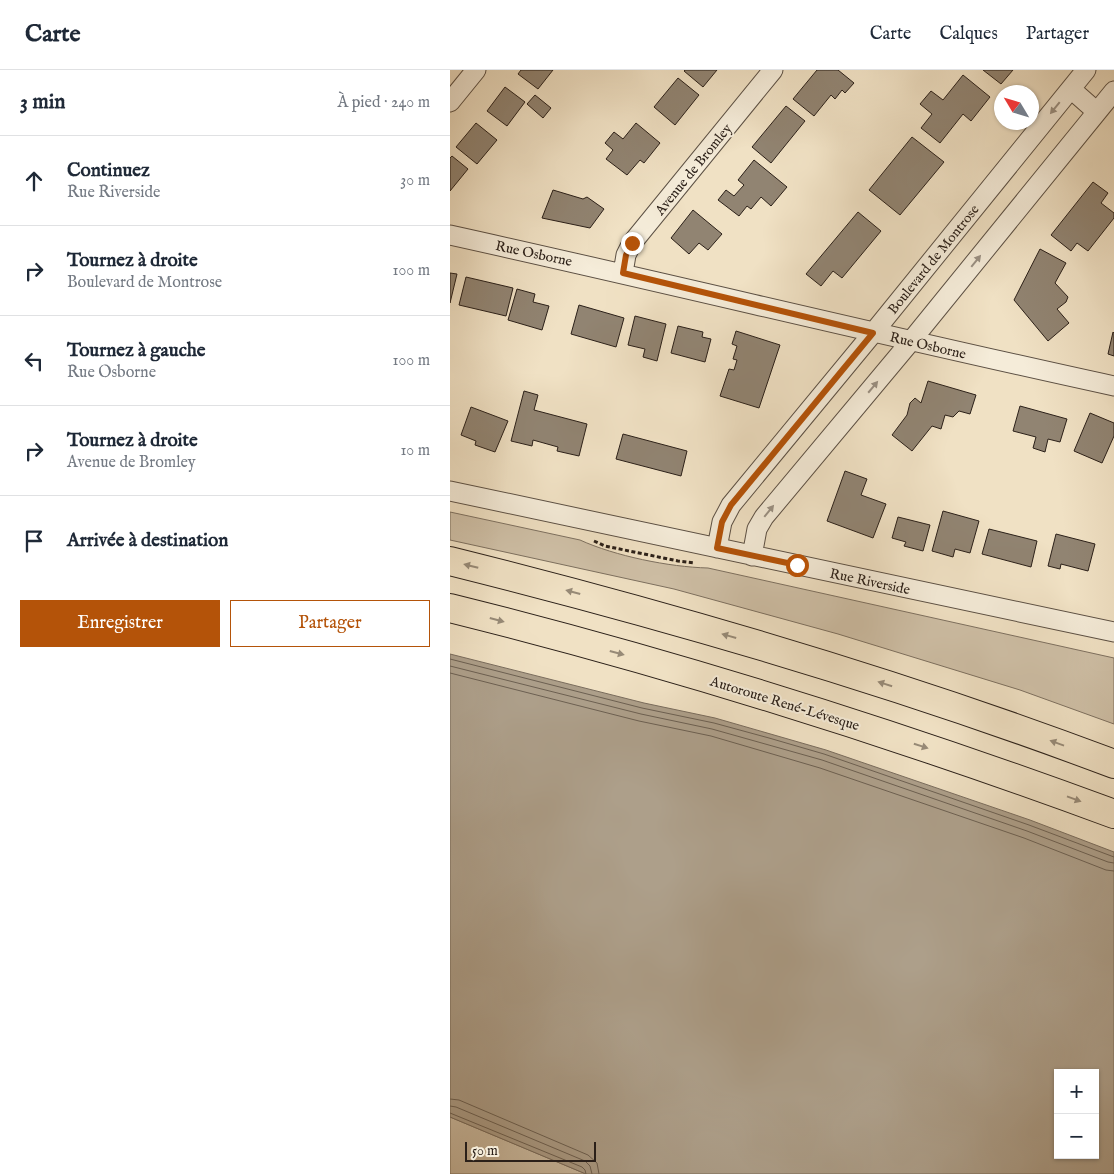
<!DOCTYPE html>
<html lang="fr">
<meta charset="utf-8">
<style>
:root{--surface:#fff;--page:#f6f6f7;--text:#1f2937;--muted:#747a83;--line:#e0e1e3;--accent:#b45309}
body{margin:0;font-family:"IM FELL English",serif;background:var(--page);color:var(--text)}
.controls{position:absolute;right:15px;bottom:15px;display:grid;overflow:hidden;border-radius:0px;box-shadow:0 1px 4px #0004}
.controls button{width:45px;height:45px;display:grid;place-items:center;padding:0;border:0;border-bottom:1px solid var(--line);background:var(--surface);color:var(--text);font:25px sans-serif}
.compass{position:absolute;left:544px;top:15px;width:45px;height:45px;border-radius:50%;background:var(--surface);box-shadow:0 1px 4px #0004;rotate:308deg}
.scale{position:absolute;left:15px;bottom:12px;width:131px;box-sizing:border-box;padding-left:5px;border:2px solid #2b2019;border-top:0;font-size:14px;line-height:18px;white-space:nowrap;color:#2b2019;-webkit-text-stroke:4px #f5ecd9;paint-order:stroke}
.stop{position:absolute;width:15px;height:15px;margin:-11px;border:4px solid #b45309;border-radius:50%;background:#fff}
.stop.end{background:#b45309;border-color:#fff;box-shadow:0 1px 5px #0008}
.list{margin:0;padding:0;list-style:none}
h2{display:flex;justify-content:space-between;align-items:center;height:65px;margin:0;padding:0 20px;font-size:21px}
h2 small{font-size:16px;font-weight:400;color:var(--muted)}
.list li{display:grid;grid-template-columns:32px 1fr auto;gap:15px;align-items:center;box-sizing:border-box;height:90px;padding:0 20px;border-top:1px solid var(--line)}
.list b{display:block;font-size:19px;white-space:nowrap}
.list p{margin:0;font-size:16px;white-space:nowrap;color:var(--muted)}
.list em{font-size:16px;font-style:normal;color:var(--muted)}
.actions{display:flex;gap:10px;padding:15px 20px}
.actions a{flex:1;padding:11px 0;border:1px solid var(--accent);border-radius:0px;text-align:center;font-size:18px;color:var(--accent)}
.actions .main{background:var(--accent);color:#fff}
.icon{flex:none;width:28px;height:28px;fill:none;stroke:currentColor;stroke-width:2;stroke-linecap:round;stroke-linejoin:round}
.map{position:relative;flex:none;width:664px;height:1104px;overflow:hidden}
header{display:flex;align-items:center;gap:30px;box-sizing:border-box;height:70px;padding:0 25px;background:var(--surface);border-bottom:1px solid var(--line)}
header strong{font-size:24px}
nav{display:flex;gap:28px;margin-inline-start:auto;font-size:18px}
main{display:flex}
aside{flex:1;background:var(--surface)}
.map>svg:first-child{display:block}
.green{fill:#cfc0a7;stroke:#7d7060}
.water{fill:#ad9f8a;stroke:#796c5d;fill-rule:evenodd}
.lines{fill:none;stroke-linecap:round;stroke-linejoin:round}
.shore{stroke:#6c6052;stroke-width:1}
.building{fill:#918472;stroke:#2b2019}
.minor-casing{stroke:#5c5044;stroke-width:21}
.highway-casing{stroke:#2b2019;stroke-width:30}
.path{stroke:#2b2019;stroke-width:3;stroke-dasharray:4 2.5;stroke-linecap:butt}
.minor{stroke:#f5ecd9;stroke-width:19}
.highway{stroke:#f0e1c4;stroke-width:28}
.oneway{fill:#9a9083}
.oneway2{fill:#978a77}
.route{stroke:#b45309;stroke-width:6}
.labels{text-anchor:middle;stroke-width:4;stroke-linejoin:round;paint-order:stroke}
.street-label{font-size:14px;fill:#2b2019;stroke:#f5ecd9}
</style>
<header>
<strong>Carte</strong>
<nav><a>Carte</a><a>Calques</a><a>Partager</a></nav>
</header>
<main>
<aside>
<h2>3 min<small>À pied · 240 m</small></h2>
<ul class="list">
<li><svg class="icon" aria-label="ahead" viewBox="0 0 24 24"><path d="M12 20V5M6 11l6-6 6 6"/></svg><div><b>Continuez</b><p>Rue Riverside</p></div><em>30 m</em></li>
<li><svg class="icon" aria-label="right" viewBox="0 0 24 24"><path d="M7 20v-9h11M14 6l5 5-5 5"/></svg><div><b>Tournez à droite</b><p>Boulevard de Montrose</p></div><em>100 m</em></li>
<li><svg class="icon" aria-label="left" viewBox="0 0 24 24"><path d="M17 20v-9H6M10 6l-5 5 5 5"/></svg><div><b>Tournez à gauche</b><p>Rue Osborne</p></div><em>100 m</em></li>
<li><svg class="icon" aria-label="right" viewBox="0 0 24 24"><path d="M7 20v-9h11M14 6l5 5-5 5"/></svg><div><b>Tournez à droite</b><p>Avenue de Bromley</p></div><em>10 m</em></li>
<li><svg class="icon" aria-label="arrive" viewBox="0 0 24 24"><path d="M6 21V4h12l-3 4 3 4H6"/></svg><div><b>Arrivée à destination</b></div></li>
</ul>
<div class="actions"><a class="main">Enregistrer</a><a>Partager</a></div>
</aside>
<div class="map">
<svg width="664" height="1104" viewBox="0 0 664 1104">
<rect width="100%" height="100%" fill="#f0e1c4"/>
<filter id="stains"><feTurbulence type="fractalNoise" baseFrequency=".004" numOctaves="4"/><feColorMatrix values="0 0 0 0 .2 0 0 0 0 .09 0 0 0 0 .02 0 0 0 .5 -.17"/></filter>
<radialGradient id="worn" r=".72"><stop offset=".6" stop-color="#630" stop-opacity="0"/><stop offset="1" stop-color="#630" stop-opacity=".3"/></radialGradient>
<path class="green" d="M0,442l130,28c35,16 89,27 128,28l406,90v66l-94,-34 -182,-56 -164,-45 -224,-49z
M0,1047l136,57h-136z"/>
<path class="water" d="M0,584l194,49 71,15 111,32 204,70 84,32v322h-528l-136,-57zM608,1003h37v82h-37z"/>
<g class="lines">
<path class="shore" d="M0,589l192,49 72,15 55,15 55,16 205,71 85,32
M0,596l191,48 71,15 110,31 205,71 81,31 6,1
M0,603l189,48 72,15 109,32 204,70 82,32 8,1
M0,1029l9,1 129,55 9,8 2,11
M0,1036l6,1 129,54 5,5 2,8
M0,1043l132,54 3,3 1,4"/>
</g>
<path class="building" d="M71,0h32l-15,19 -20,-15z
M235,0h32l-14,17 -19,-16z
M367,0h21l16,13 -9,10 -3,-3 -7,9 -4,-4 -17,21 -21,-17z
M533,0h30l-12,14z
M513,5l27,22 -19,24 -8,-7 -23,29 -19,-15 11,-14 -12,-10 11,-13 12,9z
M228,8l21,17 -24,30 -21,-18z
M55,17l20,15 -18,24 -20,-15z
M85,25l16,13 -8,10 -16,-14z
M336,36l19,15 -34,42 -19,-16z
M26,53l21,17 -20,24 -21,-17z
M186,53l24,20 -16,20 -4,-3 -13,15 -21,-16 7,-9 -8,-7 9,-11 9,7z
M462,67l32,25 -44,53 -31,-25z
M2,86l16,13 -18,22v-33z
M304,90l33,27 -16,19 -10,-9 -10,12 -4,-3 -8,10 -21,-16 8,-10 8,6 10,-11 -6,-5z
M643,112l15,11 -7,10 13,10v5l-26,33 -11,-8 -6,8 -20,-16z
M103,120l30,9 4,-2 17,12 -14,19 -48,-10z
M243,140l29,24 -14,16 -9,-7 -10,11 -18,-16z
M408,142l23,19 -39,47 -9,-7 -12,15 -15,-12z
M590,179l26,14 -11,20 13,14 -2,5 -9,7 12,14 -21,18 -34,-41z
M0,203l7,1 -7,29z
M16,207l47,11 -7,28 -47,-11z
M67,219l18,5 -2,8 16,4 -7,24 -34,-10z
M129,235l45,13 -8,29 -45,-13z
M185,246l31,8 -9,37 -14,-4 2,-8 -17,-4z
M228,256l25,6 -1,5 9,2 -6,23 -34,-9z
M286,261l44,14 -21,63 -39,-12 9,-27 5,1 3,-10 -4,-1 4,-13 -5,-2z
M663,262l1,1v23l-6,-2z
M478,311l48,14 -6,19 -11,-3 -6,6 -8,-2 -4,14 -9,-3 -20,25 -20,-16 15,-20 3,-12 5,-5 6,5z
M74,321l14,4 -4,15 53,14 -8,32 -22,-5 1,-4 -25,-7 -1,6 -21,-5z
M570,336l47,13 -7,23 -12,-3 -3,13 -12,-4 3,-11 -23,-6z
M21,337l37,14 -13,31 -20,-7 1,-4 -15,-6z
M640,343l24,10v13l-12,27 -28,-12z
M173,364l64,17 -6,25 -65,-17z
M395,401l22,8 -6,16 25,9 -13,34 -46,-17z
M493,441l36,10 -9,32 -15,-4 -2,8 -21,-6z
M448,447l32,8 -7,26 -19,-5 2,-4 -14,-4z
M539,459l48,12 -6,26 -49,-13z
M606,464l39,10 -7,27 -27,-7 -1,5 -12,-3z"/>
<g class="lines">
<defs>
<path id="minor" d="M621,19l26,23
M0,32l26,-32
M0,165c222,49 442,103 664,151
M173,203l3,-18 6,-12 141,-173
M0,421l664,141
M267,478l5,-26 9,-17 142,-172 213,-263
M302,486l5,-27 7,-12 147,-176 203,-250"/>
<path id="highway" d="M0,491c224,56 447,121 664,203
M0,538c225,56 447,126 664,206"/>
</defs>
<use href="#minor" class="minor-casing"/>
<use href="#highway" class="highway-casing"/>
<path class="path" d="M144,471l11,5 73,15 17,2"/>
<use href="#minor" class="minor"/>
<use href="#highway" class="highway"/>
</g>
<defs><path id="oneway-solid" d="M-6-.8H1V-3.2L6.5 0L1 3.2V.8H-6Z" transform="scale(1.25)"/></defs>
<g class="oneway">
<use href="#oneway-solid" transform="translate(605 38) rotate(129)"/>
<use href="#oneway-solid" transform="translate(526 191) rotate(-51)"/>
<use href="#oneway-solid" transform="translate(423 317) rotate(-50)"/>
<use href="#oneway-solid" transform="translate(319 441) rotate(-51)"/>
</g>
<g class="oneway2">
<use href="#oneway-solid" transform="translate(21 496) rotate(-166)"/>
<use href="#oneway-solid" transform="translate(123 522) rotate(-165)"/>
<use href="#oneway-solid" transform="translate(47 550) rotate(15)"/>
<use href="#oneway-solid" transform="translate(279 566) rotate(-164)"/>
<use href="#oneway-solid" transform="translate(167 583) rotate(15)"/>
<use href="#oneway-solid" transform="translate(435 614) rotate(-162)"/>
<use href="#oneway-solid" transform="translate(607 673) rotate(-160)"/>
<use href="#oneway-solid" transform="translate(471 676) rotate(18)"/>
<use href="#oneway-solid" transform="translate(624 729) rotate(20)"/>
</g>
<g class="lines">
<path class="route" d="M182,173l-6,12 -3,18 250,60 -142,172 -9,17 -5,26 80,17"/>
</g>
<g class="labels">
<g class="street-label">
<text transform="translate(243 99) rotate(-51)" y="5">Avenue de Bromley</text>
<text transform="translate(84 183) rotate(12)" y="5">Rue Osborne</text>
<text transform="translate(483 189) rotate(-51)" y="5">Boulevard de Montrose</text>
<text transform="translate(478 275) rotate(13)" y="5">Rue Osborne</text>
<text transform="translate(420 511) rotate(12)" y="5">Rue Riverside</text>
<text transform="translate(335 633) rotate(17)" y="5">Autoroute René-Lévesque</text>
</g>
</g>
<rect width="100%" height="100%" filter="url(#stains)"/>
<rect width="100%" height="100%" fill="url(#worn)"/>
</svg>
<div class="controls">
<button>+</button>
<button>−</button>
</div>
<svg class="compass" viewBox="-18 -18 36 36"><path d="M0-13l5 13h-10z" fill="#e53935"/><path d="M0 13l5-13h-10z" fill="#747a83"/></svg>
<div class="scale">50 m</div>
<div class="stop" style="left:347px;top:495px"></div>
<div class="stop end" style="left:182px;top:173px"></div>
</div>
</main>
